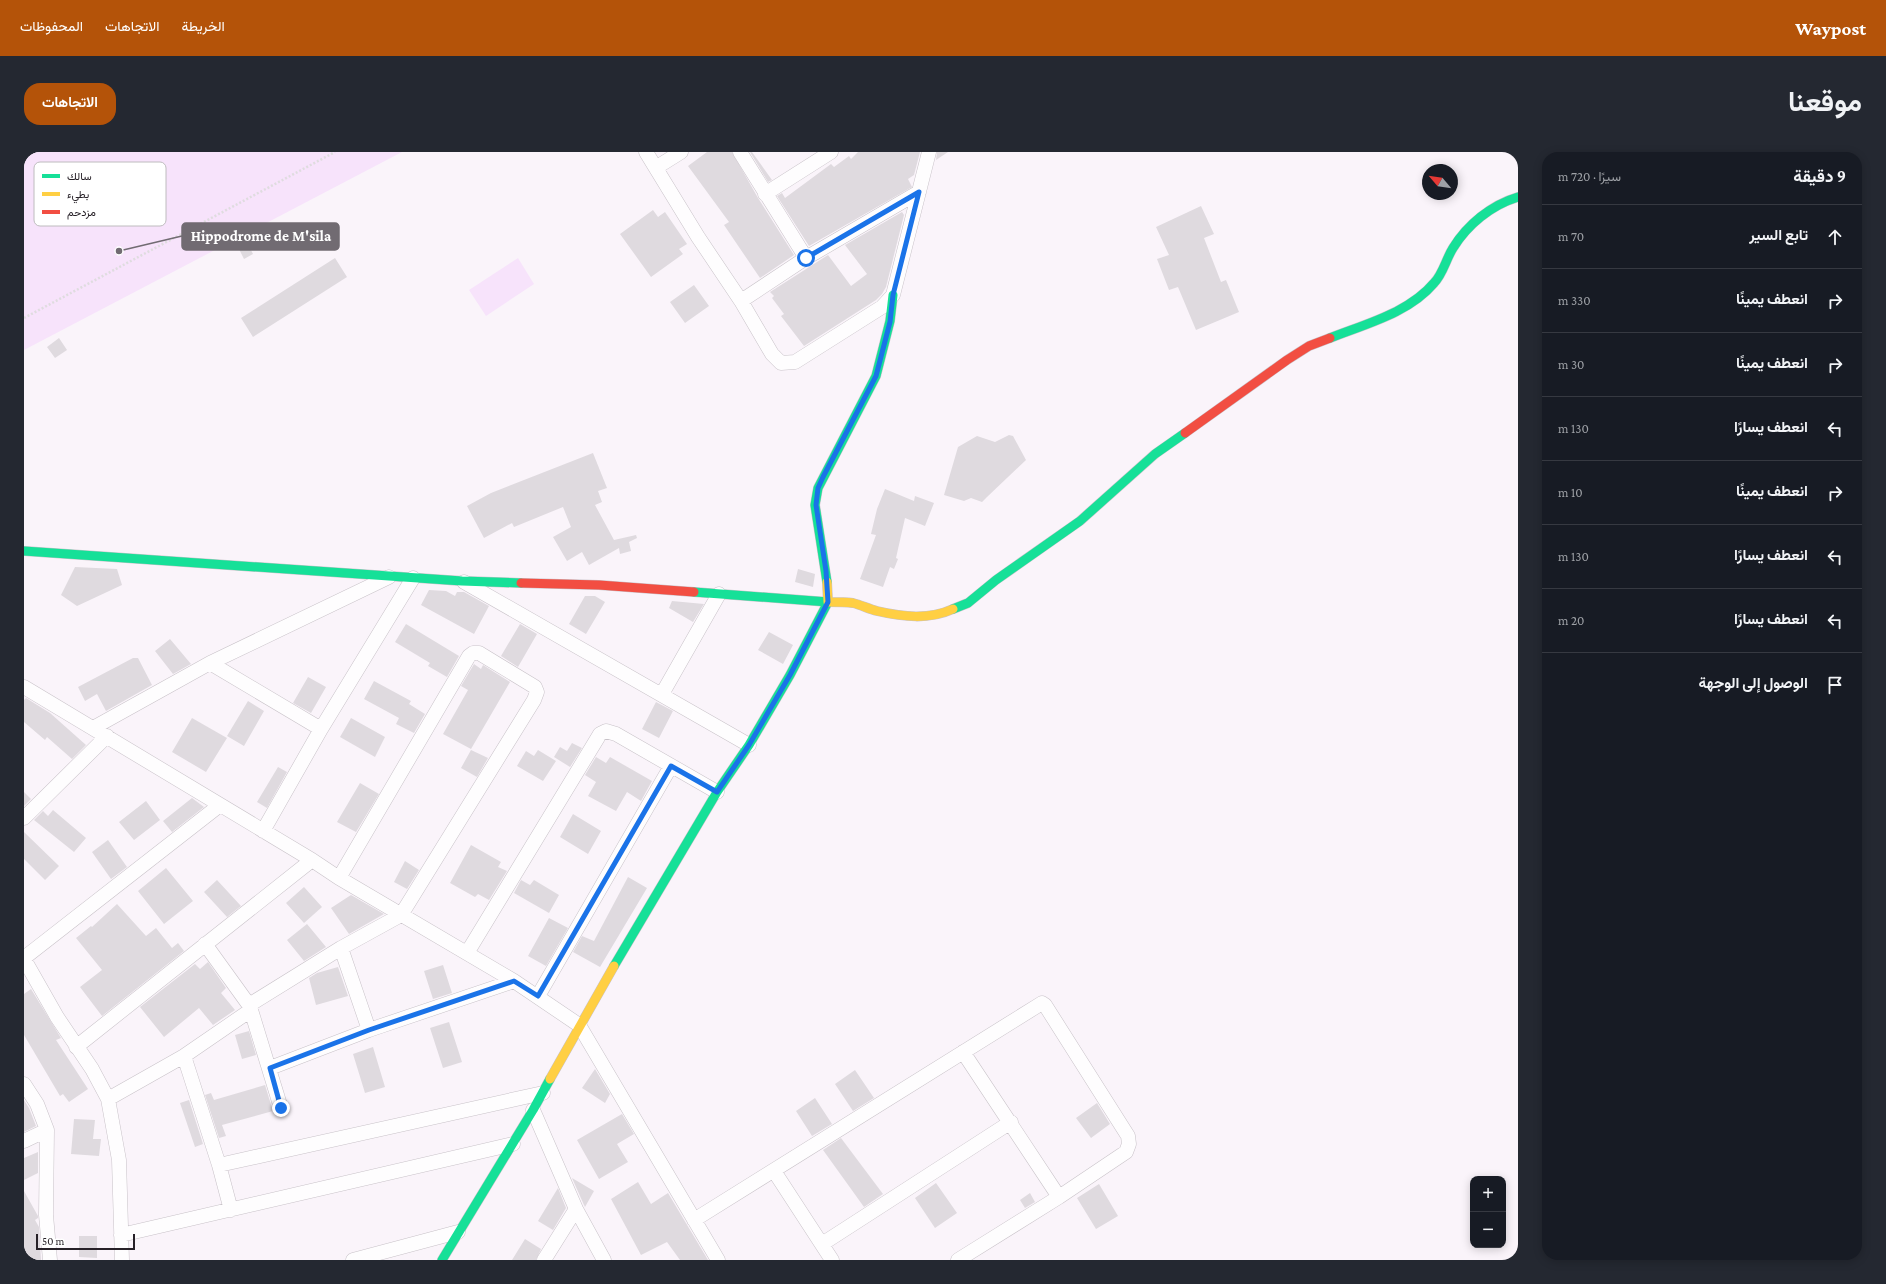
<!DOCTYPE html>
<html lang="ar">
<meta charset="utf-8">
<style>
:root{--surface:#171b24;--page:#242831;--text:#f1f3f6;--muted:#9ea1a6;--line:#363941;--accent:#b45309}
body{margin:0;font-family:"Crimson Pro",Vazirmatn,serif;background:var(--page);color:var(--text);direction:rtl}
.controls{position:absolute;right:12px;bottom:12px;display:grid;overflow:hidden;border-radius:8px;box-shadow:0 2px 10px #0003}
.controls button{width:36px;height:36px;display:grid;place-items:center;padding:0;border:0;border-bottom:1px solid var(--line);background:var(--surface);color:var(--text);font:20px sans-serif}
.compass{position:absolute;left:1398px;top:12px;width:36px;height:36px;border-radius:50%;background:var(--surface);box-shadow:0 2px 10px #0003;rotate:299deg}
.scale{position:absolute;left:12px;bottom:10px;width:99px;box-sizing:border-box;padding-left:4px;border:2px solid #272128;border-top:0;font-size:11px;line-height:14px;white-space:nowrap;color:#272128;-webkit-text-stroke:3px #fff;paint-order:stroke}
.stop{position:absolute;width:12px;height:12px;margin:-9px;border:3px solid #1a73e8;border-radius:50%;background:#fff}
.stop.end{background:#1a73e8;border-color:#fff;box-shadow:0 1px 4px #0008}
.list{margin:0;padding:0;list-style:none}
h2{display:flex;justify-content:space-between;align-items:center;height:52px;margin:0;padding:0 16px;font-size:17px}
h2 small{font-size:13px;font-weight:400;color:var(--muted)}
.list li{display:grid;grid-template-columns:26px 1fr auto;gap:12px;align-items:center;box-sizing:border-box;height:64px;padding:0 16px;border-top:1px solid var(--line)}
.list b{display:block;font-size:15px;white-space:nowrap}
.list em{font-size:13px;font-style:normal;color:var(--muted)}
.icon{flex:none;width:22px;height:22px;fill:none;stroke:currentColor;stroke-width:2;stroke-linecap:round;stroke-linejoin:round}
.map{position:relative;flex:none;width:1494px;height:1108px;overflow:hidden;direction:ltr;border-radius:16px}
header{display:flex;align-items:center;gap:24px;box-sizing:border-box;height:56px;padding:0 20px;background:var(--accent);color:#fff}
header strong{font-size:19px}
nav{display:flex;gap:22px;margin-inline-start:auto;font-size:14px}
.intro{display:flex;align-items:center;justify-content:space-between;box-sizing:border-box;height:96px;padding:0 24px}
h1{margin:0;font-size:28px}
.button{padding:10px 18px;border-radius:16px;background:var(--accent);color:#fff;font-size:14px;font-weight:700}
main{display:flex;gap:24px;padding:0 24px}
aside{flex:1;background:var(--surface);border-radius:16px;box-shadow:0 2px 10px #0003}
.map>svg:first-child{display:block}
.green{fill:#f7e3fb}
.building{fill:#dfdadf}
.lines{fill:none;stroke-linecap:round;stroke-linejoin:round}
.street-casing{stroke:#c8c2c8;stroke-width:15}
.fast-casing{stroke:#c8c2c8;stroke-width:10}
.slow-casing{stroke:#c8c2c8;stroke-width:10}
.jam-casing{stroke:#c8c2c8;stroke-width:10}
.path{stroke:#dfdcdf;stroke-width:2.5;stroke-dasharray:2 2;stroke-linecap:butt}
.street{stroke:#fefdfe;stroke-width:14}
.fast{stroke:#16e098;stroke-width:9}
.slow{stroke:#ffcf43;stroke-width:9}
.jam{stroke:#f24e42;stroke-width:9}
.route{stroke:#1a73e8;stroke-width:5}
.key{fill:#fff;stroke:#bebcbe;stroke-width:1}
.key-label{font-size:11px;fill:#272128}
.leader{fill:none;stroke:#716b72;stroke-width:1.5}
.callout-dot{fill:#716b72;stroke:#fff;stroke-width:1.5}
.callout{fill:#716b72;stroke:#716b72;stroke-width:1.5}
.callout-label{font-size:15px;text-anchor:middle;font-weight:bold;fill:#fff}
</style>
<header>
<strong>Waypost</strong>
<nav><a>الخريطة</a><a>الاتجاهات</a><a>المحفوظات</a></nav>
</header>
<div class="intro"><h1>موقعنا</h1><a class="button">الاتجاهات</a></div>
<main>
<aside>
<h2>9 دقيقة<small>سيرًا · 720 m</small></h2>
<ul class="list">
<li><svg class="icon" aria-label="ahead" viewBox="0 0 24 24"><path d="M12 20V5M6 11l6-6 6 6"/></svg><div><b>تابع السير</b></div><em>70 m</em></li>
<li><svg class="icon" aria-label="right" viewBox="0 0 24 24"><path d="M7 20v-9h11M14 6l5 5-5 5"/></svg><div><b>انعطف يمينًا</b></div><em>330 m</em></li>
<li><svg class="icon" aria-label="right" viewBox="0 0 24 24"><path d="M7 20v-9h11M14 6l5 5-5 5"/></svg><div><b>انعطف يمينًا</b></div><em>30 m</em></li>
<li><svg class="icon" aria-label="left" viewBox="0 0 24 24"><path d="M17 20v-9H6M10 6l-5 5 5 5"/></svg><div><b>انعطف يسارًا</b></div><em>130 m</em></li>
<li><svg class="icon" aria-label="right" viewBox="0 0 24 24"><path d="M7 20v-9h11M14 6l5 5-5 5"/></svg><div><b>انعطف يمينًا</b></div><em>10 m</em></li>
<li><svg class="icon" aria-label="left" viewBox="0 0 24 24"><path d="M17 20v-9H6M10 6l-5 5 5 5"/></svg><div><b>انعطف يسارًا</b></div><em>130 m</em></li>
<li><svg class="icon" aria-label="left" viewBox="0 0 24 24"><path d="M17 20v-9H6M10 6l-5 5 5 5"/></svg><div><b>انعطف يسارًا</b></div><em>20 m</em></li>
<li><svg class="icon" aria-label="arrive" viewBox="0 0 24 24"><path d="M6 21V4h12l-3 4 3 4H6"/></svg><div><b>الوصول إلى الوجهة</b></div></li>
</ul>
</aside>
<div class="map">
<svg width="1494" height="1108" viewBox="0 0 1494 1108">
<rect width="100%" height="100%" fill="#faf4fa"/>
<path class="green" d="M0,0h378l-378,198z
M494,106l16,26 -48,32 -17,-26z"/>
<path class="building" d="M683,0h25l26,46 36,57 -34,23 -36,-53 5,-3 -41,-56z
M726,0h2l20,28 -4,2z
M834,0h62l-6,23 -6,4 4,8 -103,59 -32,-50 5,-3 3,5 46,-34 3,3 15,-11 2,3z
M913,0h11l-12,8z
M1177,54l13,28 -10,4 17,44 5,-2 13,32 -43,18 -18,-43 -9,3 -12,-31 12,-4 -13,-28z
M629,58l5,7 7,-5 22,32 -8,5 4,5 -32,23 -31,-43z
M878,60l2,3 -18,72 -4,7 -6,6 -72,46 -23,-30 3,-2 -12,-16 2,-2 -4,-4 58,-37 23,31 16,-12 -22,-29z
M223,90l6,12 -9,5 -6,-12z
M311,106l12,19 -94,60 -12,-19z
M670,133l15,21 -24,17 -15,-21z
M35,186l8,12 -12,8 -8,-11z
M985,283l4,1 13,24 -39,37 -5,5 -11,-4 -7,3 -20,-6 14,-48 19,-11 18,6z
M569,301l14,35 -9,3 4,11 -7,3 19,35 22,-5 1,3 -8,4 2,9 -11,3 -1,-6 -30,17 -7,-13 -15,9 -14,-24 18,-10 -8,-20 -49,20 -2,-4 -28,15 -17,-32 24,-13z
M861,337l29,12 1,-5 19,7 -9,23 -20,-8 -9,40 2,1 -4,10 -4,-2 -7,20 -23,-8 16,-44 -5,-1 6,-25z
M51,415l42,2 5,16 -45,21 -16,-11z
M774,417l17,5 -2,13 -18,-5z
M405,438l17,1 9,5 2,-4h7l25,14 -15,28 -53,-29z
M561,444h10l10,6 -19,32 -17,-10z
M648,449l32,3 -11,18 -24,-14z
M382,472l53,32 -12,21 -19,-11 2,-3 -35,-21z
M496,472l17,10 -19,33 -17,-11z
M745,480l24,13 -10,19 -25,-14z
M146,487l21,25 -18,10 -18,-23z
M109,506h5l14,27 -46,26 -9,-17 -12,7 -7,-14z
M450,512l7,5 2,-4 27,17 -39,67 -28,-15 25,-44 -7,-4z
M284,525l18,10 -15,26 -18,-10z
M350,529l37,20 -2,3 16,10 -11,19 -18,-9 3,-6 -35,-19z
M2,546l24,15 36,32 -14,14 -25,-22 -2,3 -21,-18v-22z
M224,549l16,10 -20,35 -17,-10z
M632,550l17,9 -14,27 -17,-9z
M168,566l35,20 -21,34 -34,-20z
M327,566l34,19 -10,20 -35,-20z
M548,591l10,5 -12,19 -16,-10 6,-10 7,4z
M447,598l17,8 -11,19 -16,-9z
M514,598l18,11 -13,20 -26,-15 9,-15 8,5z
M572,605l10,6 4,-6 42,24 -11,20 -14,-9 -11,19 -28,-15 8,-14 -11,-7z
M254,615l9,5 -20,36 -10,-6z
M336,631l19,11 -23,38 -19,-10z
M0,640l7,7 -7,7z
M168,646l12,9 -32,25 -9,-11z
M122,649l14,19 -26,20 -15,-18z
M29,658l33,28 -12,14 -40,-32 9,-9 5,5z
M549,662l28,17 -13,23 -28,-17z
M0,680l35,34 -14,14 -21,-21z
M84,688l19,27 -16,12 -19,-27z
M447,693l30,17 -3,5 9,4 -18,29 -11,-6 -3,3 -25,-14z
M381,709l14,9 -12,19 -13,-7z
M142,716l27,33 -29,23 -26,-33z
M604,725l19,11 -47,79 -27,-15 9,-16 12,5z
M193,728l24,26 -14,11 -23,-25z
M497,728l9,5 4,-5 25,15 -10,18 -35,-20z
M280,735l18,20 -18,16 -18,-20z
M327,743l33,19 -35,20 -18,-26z
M93,752l29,32 10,-8 16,20 6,-5 6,8 -82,65 -22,-29 22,-17 -26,-32 15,-12 1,1z
M525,766l19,10 -22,38 -18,-10z
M283,772l19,23 -22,14 -17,-21z
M184,810l18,26 -5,5 14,17 -22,15 -14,-17 -35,29 -24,-30 55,-43 5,5z
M419,813l9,28 -19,6 -9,-28z
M314,815l10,29 -32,9 -7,-27 8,-5z
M7,837l30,49 -5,2 32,49 -19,13 -6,-8 -3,2 -36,-61v-41z
M425,870l13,40 -19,6 -13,-40z
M225,879l7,24 -14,4 -7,-24z
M349,895l12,40 -20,6 -12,-39z
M571,917l15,25 -5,9 -23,-15z
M831,918l19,28 -21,13 -18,-27z
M241,933l8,26 -51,14 4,11 -7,2 -14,-43 6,-2 3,7z
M791,946l17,26 -20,12 -16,-25z
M0,948l5,8 7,18 -12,6z
M165,948l14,44 -8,3 -15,-44z
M1073,951l13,21 -19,14 -15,-20z
M598,962l12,20 -17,10 11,18 -29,17 -22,-39z
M50,967l21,1 -2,19h8l-2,17 -28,-2z
M817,986l42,56 -19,13 -41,-57z
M14,1000v21l-14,7v-22z
M548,1026l22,13 -9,16 -1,-2z
M614,1030l13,22 17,-11 40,67h-28l-13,-18 -26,13 -30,-56z
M912,1031l21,30 -22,15 -20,-30z
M1075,1032l19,32 -22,13 -19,-31z
M534,1036l8,20 -13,22 -15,-9z
M0,1039l14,25v2l-3,2 4,7 2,33h-17z
M1006,1041l5,9 -10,6 -5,-8z
M55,1084h18v22l-18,-1z
M501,1087l16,10 -5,11h-24z"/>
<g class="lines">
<defs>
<path id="street" d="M622,0l52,85 43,64 31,53 9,9 14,-1 87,-55 11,-12 36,-143
M716,0l66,106
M633,15l24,-15
M741,42l66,-42
M717,149l65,-43 113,-66
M440,430l285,163
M186,511l111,66
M0,535l288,173 27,18 175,103 65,44 139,235
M638,542l57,-100
M69,576l117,-65 179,-86
M0,666l83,-82
M239,679l58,-102 92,-151
M181,792l44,61
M317,796l28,82 145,-49
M443,801l133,-219 6,-3 10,3 101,58
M0,806l196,-153
M0,807l33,58 35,52 16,30 11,61 3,100
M514,844l133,-230
M227,858l30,98
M52,895l236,-187
M939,900l96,145
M160,904l35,109 12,45
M246,916l99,-38
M0,932l13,20 10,26 -1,85 4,45
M84,947l76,-43 67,-46 -2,-5 92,-57 60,-33 133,-215 3,-8 -2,-5 -56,-34h-6l-4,3 -130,222
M509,958l43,99 28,51
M0,989l23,-11
M195,1013l324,-72
M750,1019l58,89
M670,1068l348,-217 3,2 83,131 1,8 -3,8 -67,45 -101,63
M97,1083l392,-91
M798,1092l189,-122
M329,1108l105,-28
M520,1108l32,-51"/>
<path id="fast" d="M1306,186c35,-14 79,-25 104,-55 9,-9 12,-24 19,-35 14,-23 38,-43 65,-51
M0,399l438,30 59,2
M803,430l-12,-77 3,-17 58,-112 14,-55 3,-26
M929,457l15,-6 28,-23 84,-59 75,-67 30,-21
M590,814l103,-174 32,-47 41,-70 38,-73 -134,-10
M418,1108l91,-150 17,-31"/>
<path id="slow" d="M803,430l1,20c8,0 17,0 25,1 8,2 16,6 24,8 26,6 52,9 76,-2
M526,927l64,-113"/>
<path id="jam" d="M1161,281l102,-73 22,-14 21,-8
M497,431l78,2 95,7"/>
</defs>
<use href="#street" class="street-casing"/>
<use href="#fast" class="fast-casing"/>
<use href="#slow" class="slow-casing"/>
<use href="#jam" class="jam-casing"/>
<path class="path" d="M0,166l311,-166"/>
<use href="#street" class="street"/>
<use href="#fast" class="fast"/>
<use href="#slow" class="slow"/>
<use href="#jam" class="jam"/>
</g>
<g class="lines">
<path class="route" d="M257,956l-11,-40 99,-38 145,-49 24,15 133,-230 46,26 32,-47 41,-70 38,-73 -2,-31 -10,-66 2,-17 5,-11 53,-101 14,-54 3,-27 26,-103 -113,66"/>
</g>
<rect x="10" y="10" width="132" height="64" rx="6" class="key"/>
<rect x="18" y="22" width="18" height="4" fill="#16e098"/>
<rect x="18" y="40" width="18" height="4" fill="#ffcf43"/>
<rect x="18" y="58" width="18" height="4" fill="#f24e42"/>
<g class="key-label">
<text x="43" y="28">سالك</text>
<text x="43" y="46">بطيء</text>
<text x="43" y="64">مزدحم</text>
</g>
<path class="leader" d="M95 99L158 84"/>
<circle class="callout-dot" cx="95" cy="99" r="4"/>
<rect class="callout" x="158" y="71" width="157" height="27" rx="4"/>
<g class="callout-label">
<text x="237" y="89">Hippodrome de M'sila</text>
</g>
</svg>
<div class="controls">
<button>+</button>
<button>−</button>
</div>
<svg class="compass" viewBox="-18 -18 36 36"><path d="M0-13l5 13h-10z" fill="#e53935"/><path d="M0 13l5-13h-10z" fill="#9ea1a6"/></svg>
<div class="scale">50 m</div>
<div class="stop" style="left:782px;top:106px"></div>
<div class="stop end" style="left:257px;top:956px"></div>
</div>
</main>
